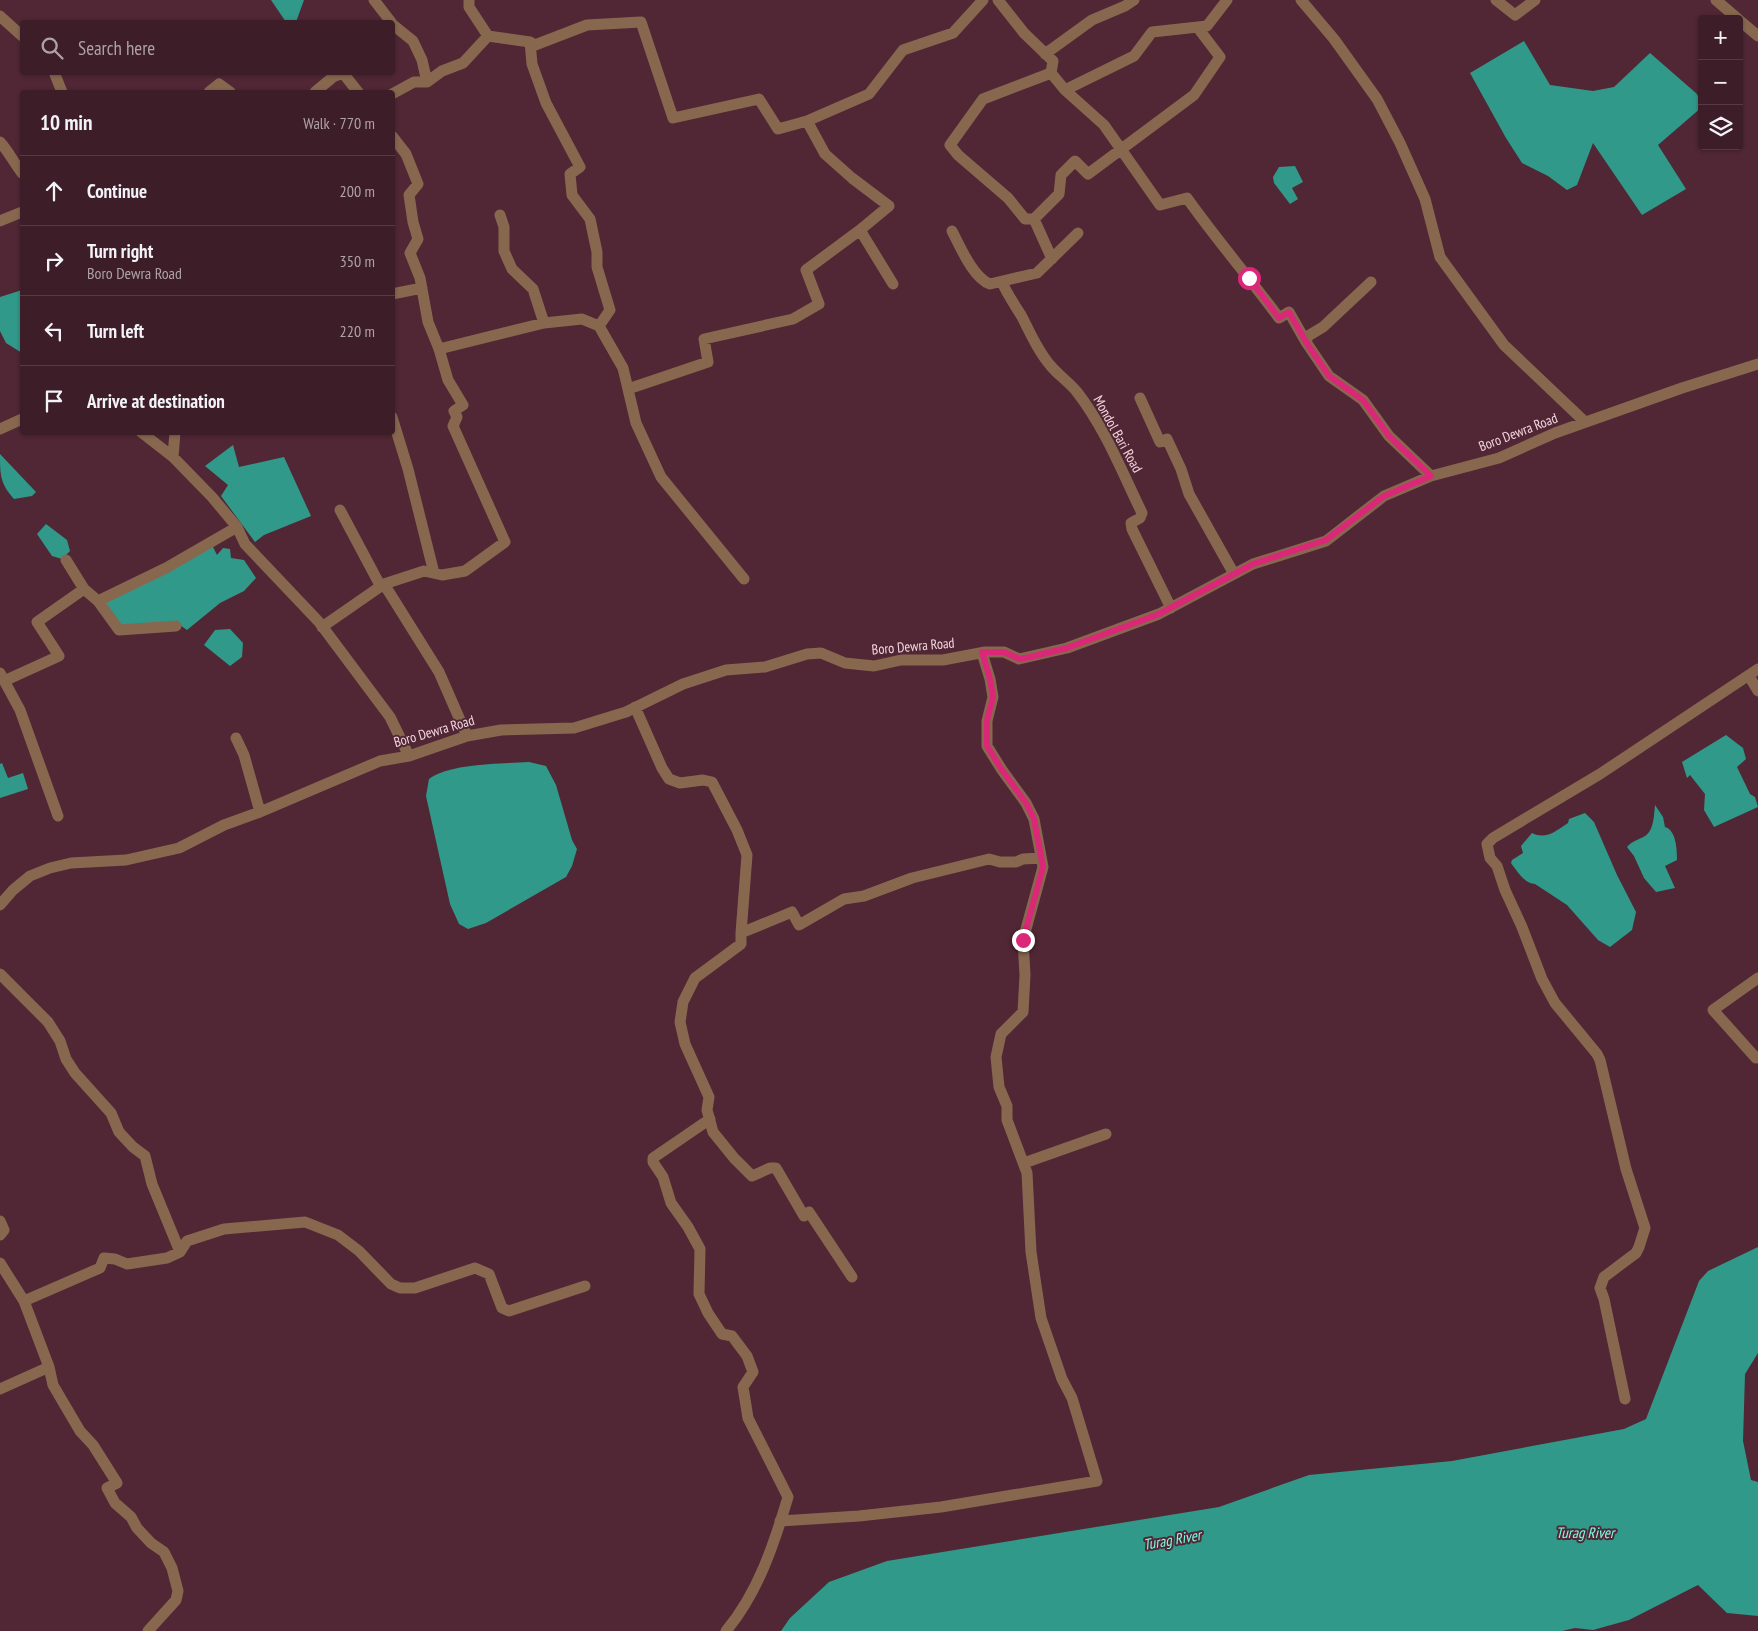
<!DOCTYPE html>
<meta charset="utf-8">
<style>
:root{--surface:#3d1d28;--page:#482a34;--text:#f1f3f6;--muted:#ada2a8;--line:#563b45}
body{margin:0;font-family:"PT Sans Narrow",sans-serif;background:var(--page);color:var(--text)}
.controls{position:absolute;right:15px;top:15px;display:grid;overflow:hidden;border-radius:5px;box-shadow:0 1px 4px #0004}
.controls button{width:45px;height:45px;display:grid;place-items:center;padding:0;border:0;border-bottom:1px solid var(--line);background:var(--surface);color:var(--text);font:25px sans-serif}
.stop{position:absolute;width:15px;height:15px;margin:-11px;border:4px solid #db2777;border-radius:50%;background:#fff}
.stop.end{background:#db2777;border-color:#fff;box-shadow:0 1px 5px #0008}
.list{margin:0;padding:0;list-style:none}
h2{display:flex;justify-content:space-between;align-items:center;height:65px;margin:0;padding:0 20px;font-size:21px}
h2 small{font-size:16px;font-weight:400;color:var(--muted)}
.list li{display:grid;grid-template-columns:32px 1fr auto;gap:15px;align-items:center;box-sizing:border-box;height:70px;padding:0 20px;border-top:1px solid var(--line)}
.list b{display:block;font-size:19px;white-space:nowrap}
.list p{margin:0;font-size:16px;white-space:nowrap;color:var(--muted)}
.list em{font-size:16px;font-style:normal;color:var(--muted)}
.icon{flex:none;width:28px;height:28px;fill:none;stroke:currentColor;stroke-width:2;stroke-linecap:round;stroke-linejoin:round}
.map{position:relative;flex:none;width:1758px;height:1631px;overflow:hidden}
.search{position:absolute;background:var(--surface);box-shadow:0 1px 4px #0004;left:20px;top:20px;width:375px;height:55px;display:flex;align-items:center;gap:12px;box-sizing:border-box;padding:0 18px;border-radius:5px;color:var(--muted);font-size:19px}
.panel{position:absolute;background:var(--surface);box-shadow:0 1px 4px #0004;left:20px;top:90px;width:375px;height:345px;border-radius:5px}
.map>svg:first-child{display:block}
.water{fill:#319989}
.lines{fill:none;stroke-linecap:round;stroke-linejoin:round}
.minor{stroke:#87684f;stroke-width:11}
.route{stroke:#db2777;stroke-width:6}
.labels{text-anchor:middle;stroke-width:4;stroke-linejoin:round;paint-order:stroke}
.street-label{font-size:14px;fill:#f2d6de;stroke:#512735}
.water-label{font-size:15px;font-style:italic;fill:#7cfee7;stroke:#512735}
</style>
<div class="map">
<svg width="1758" height="1631" viewBox="0 0 1758 1631">
<rect width="100%" height="100%" fill="#512735"/>
<path class="water" d="M271,0h33l-8,22h-10z
M1524,41l26,44 43,6 21,-4 36,-34 47,41 5,13 -44,38 28,44 -44,26 -49,-72 -16,42 -10,5 -19,-14 -26,-13 -16,-25 -36,-65z
M1295,166l8,16 -11,6 6,11 -8,5 -16,-21 -1,-6 6,-10z
M22,290v63l-16,-10 -6,-12v-34z
M233,445l6,22 45,-10 27,59 -47,19 -9,7 -34,-46 7,-11 -23,-19z
M0,454l36,38 -4,4 -18,3c-14,-16 -14,-24 -14,-45z
M46,524l21,16 3,11 -8,8 -10,-3 -15,-22z
M212,545l5,10 6,-7 7,1 1,9 13,2 12,18 -12,13 -24,12 -33,27 -10,-7 -56,5 -20,-25z
M230,629l13,14 -1,14 -12,9 -26,-21 11,-15z
M1726,735l17,13 3,11 -9,8 13,27 5,3 3,10 -44,20 -10,-17 1,-16 -15,-19 -3,3 -5,-16z
M529,762l17,4 10,19 16,55 5,9 -5,17 -6,11 -80,46 -18,6 -9,-5 -9,-20 -24,-108 3,-17c21,-16 74,-15 100,-17z
M2,763l6,15 15,-5 5,16 -28,9v-34z
M1655,805l8,12 2,10c11,3 12,22 12,33l-12,6 10,22 -19,4 -12,-14 -10,-22 -7,-9c5,-6 11,-7 18,-11 9,-5 9,-22 10,-31z
M1585,813l9,9 23,53 19,37 -4,18 -22,17 -12,-7 -31,-35 -32,-21c-11,-1 -18,-13 -24,-21l1,-3 11,-7 -2,-7 11,-13c14,7 24,-2 36,-10l1,-4z
M1758,1247v106l-13,21 -2,67 8,39 7,2v134l-31,-3 -29,-28 -69,35 -36,10 -18,-2 -13,3h-781l9,-13 39,-36 58,-21 332,-54 90,-32 143,-14 172,-32 22,-10 53,-138 9,-10z"/>
<g class="lines">
<path class="minor" d="M374,0l17,22
M469,0v7l19,29
M998,0l26,33 29,28 -2,12 -68,26 -33,46 8,10 50,43 17,21h9l18,40
M1301,0l33,39 43,60 23,44 25,56 15,58 64,88 81,77
M1496,0l19,15 20,-15
M1716,0l22,19
M0,16l22,20
M1739,20l19,16
M392,24l21,17 9,19 5,22
M530,42l2,22 14,39 34,64 -10,7 2,21 18,24 7,33v15l13,43 -11,16
M1045,54l47,-34 33,-14 9,-6
M54,72l8,20
M1051,73l14,17 39,35 56,80 27,-7c29,41 62,79 92,120l10,-6 17,30 23,34 34,24 26,36 42,40
M1065,90l69,-34 18,-24 55,-6 20,-26
M209,92l10,-8 11,8
M315,92l18,-15 10,-4 15,19
M392,94l22,-12h13l15,-11 21,-8 25,-27 42,6 5,3 52,-20 54,-3 32,96 86,-19 19,30 29,-8 62,-27 34,-44 50,-17 30,-33
M807,121l18,33 27,24 37,28 -29,24 33,54
M392,136l14,18 12,30 -9,11 4,27 5,17 -8,14 10,25 8,44 11,27 105,-26 38,-4 17,7 24,42 13,55 25,54 83,102
M0,142c9,10 14,21 22,31
M500,215l4,12v24l8,18 21,20 11,34
M1034,219l25,-25 2,-19 14,-14 13,13 106,-79 26,-38 -22,-29
M0,221l22,-9
M952,231c8,15 21,47 38,53l47,-11 41,-40
M1002,282c5,12 12,22 19,33 9,17 16,35 29,50 8,10 19,17 27,27 28,36 45,80 65,121l-2,5 -9,5 1,6 39,79
M392,294l30,-6
M1306,342l2,-6 15,-9 48,-45
M628,389l80,-27 -4,-23 89,-20 26,-15 -13,-34 54,-40
M1140,398l20,44 7,-3 14,30 8,25 45,80
M392,417l16,52 26,104
M0,429l22,-10
M141,432l32,25 39,40 25,30 8,17 74,78 71,95 19,39
M173,457l2,-25
M340,510l41,77
M66,560l18,29
M384,584l40,-13 18,4 23,-4 40,-29 -52,-116 4,-9 -3,-6 9,-6 -15,-25 -9,-31
M176,626l-57,4 -21,-29 68,-33 71,-41
M322,627l62,-43 55,88 28,64
M0,673l20,37 38,106
M1749,676l9,15
M4,681l55,-25 -22,-34 47,-33 14,12
M635,707l27,61 7,11 11,4 23,-3 9,2 25,48 10,25 -6,78
M236,738l8,17 16,57
M0,905l13,-15 17,-14 20,-8 21,-5 55,-3 53,-12 45,-23 36,-13 120,-51 29,-5 58,-20 34,-6 73,-2 52,-16 57,-28 43,-14 39,-3 42,-13 14,-1 24,10 29,3 27,-6h42l42,-8h19l15,7 48,-11 92,-34 94,-50 73,-23 58,-45 47,-20 68,-18 56,-25 127,-45 76,-24
M0,974l48,48 12,19 6,18 9,14 36,40 8,19 14,15 12,9 7,28 28,68
M1758,978l-45,32 43,48 2,-1
M710,1119l-57,39v4l10,15 8,26 17,24 12,22 -1,45 9,19 14,21 10,2 15,20 6,16 -10,15 5,31 40,79c-14,47 -30,96 -62,134
M1024,1163l82,-29
M0,1221l4,9 -4,5
M0,1263l24,38 76,-33 4,-10 11,1 12,5 40,-6 13,-6 7,-11 37,-12 81,-7 33,13 21,16 32,33 9,4h15l60,-20 14,6 13,34 7,3 76,-25
M852,1277l-43,-65 -5,4 -28,-48h-6l-18,8 -18,-18 -21,-26 -6,-22 2,-13 -24,-53 -5,-22 3,-20 12,-24 46,-34v-11l51,-21 7,13 45,-26 20,-3 48,-18 77,-19 11,3h16l7,-3 18,-1
M24,1301l25,66 4,18 27,46 13,14 24,38 -10,5 8,15 16,14 6,11 14,15 13,9 8,16 6,23 -2,9 -28,31
M0,1389l49,-22
M1625,1399l-21,-100 -4,-11 4,-11 32,-24 3,-6 6,-19 -19,-59 -26,-109 -3,-6 -42,-51 -13,-24 -20,-52 -17,-37 -8,-24 -7,-8 -3,-14 6,-6 107,-64 158,-105
M780,1521l79,-5 82,-9 156,-26 -25,-83 -10,-19 -21,-61 -10,-66 -4,-79 -20,-53v-14l-8,-19 -3,-30 5,-23 22,-22 2,-37 -2,-35 20,-73 -9,-48 -8,-16 -24,-33 -15,-24v-25l6,-24 -3,-18 -8,-26"/>
</g>
<g class="lines">
<path class="route" d="M1023,940l20,-73 -9,-48 -8,-16 -24,-33 -15,-24v-26l6,-23 -3,-18 -8,-27h22l16,7 10,-2 37,-9 92,-34 94,-50 73,-24 58,-44 47,-20 -42,-40 -26,-36 -34,-24 -23,-34 -17,-30 -10,6 -30,-40"/>
</g>
<g class="labels">
<g class="street-label">
<text transform="translate(1518 432) rotate(-21)" y="5">Boro Dewra Road</text>
<text transform="translate(1118 434) rotate(61)" y="5">Mondol Bari Road</text>
<text transform="translate(913 646) rotate(-5)" y="5">Boro Dewra Road</text>
<text transform="translate(434 731) rotate(-16)" y="5">Boro Dewra Road</text>
</g>
<g class="water-label">
<text x="1585" y="1538">Turag River</text>
<text transform="translate(1172 1540) rotate(-10)" y="5">Turag River</text>
</g>
</g>
</svg>
<div class="controls">
<button>+</button>
<button>−</button>
<button><svg class="icon" aria-label="layers" viewBox="0 0 24 24"><path d="M12 4l9 5-9 5-9-5zM3 14l9 5 9-5"/></svg></button>
</div>
<div class="stop" style="left:1249px;top:278px"></div>
<div class="stop end" style="left:1023px;top:940px"></div>
<div class="search"><svg class="icon" aria-label="search" viewBox="0 0 24 24"><circle cx="10" cy="10" r="6"/><path d="M15 15l6 6"/></svg>Search here</div>
<section class="panel">
<h2>10 min<small>Walk · 770 m</small></h2>
<ul class="list">
<li><svg class="icon" aria-label="ahead" viewBox="0 0 24 24"><path d="M12 20V5M6 11l6-6 6 6"/></svg><div><b>Continue</b></div><em>200 m</em></li>
<li><svg class="icon" aria-label="right" viewBox="0 0 24 24"><path d="M7 20v-9h11M14 6l5 5-5 5"/></svg><div><b>Turn right</b><p>Boro Dewra Road</p></div><em>350 m</em></li>
<li><svg class="icon" aria-label="left" viewBox="0 0 24 24"><path d="M17 20v-9H6M10 6l-5 5 5 5"/></svg><div><b>Turn left</b></div><em>220 m</em></li>
<li><svg class="icon" aria-label="arrive" viewBox="0 0 24 24"><path d="M6 21V4h12l-3 4 3 4H6"/></svg><div><b>Arrive at destination</b></div></li>
</ul>
</section>
</div>
